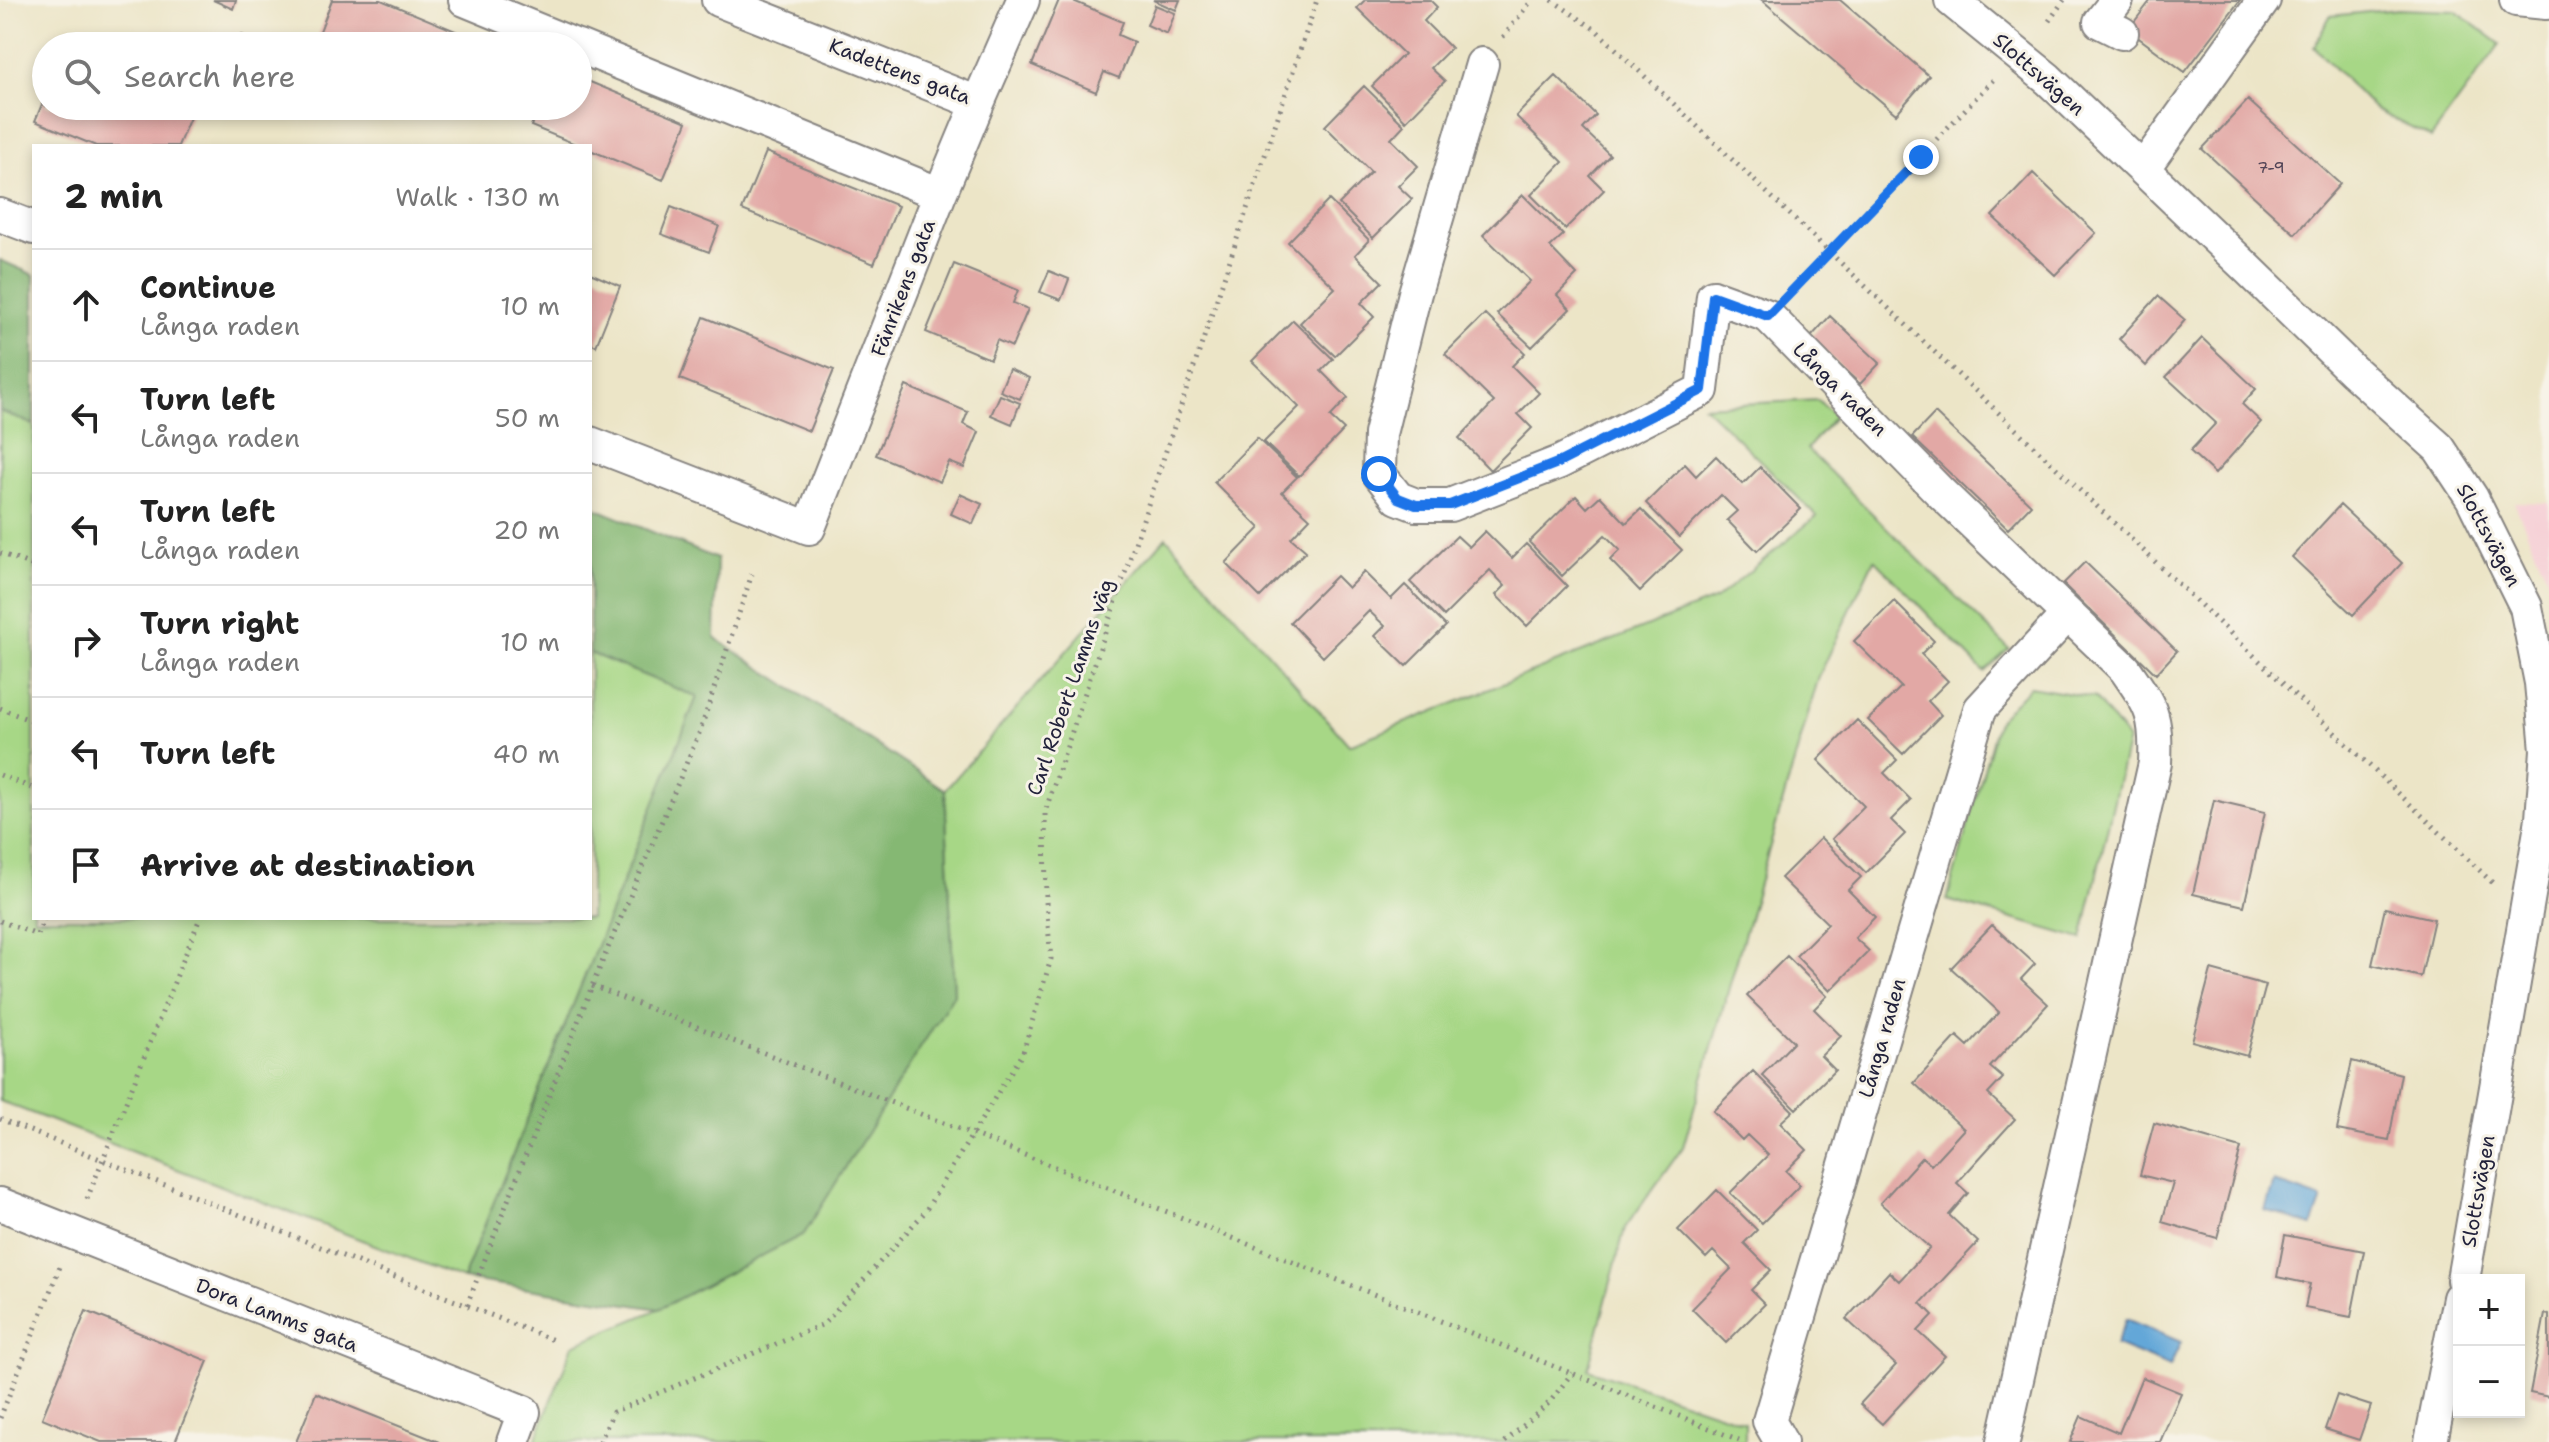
<!DOCTYPE html>
<meta charset="utf-8">
<style>
:root{--surface:#fff;--page:#f6f6f6;--text:#222;--muted:#767676;--line:#e0e0e0}
body{margin:0;font-family:"Shantell Sans",sans-serif;background:var(--page);color:var(--text)}
.controls{position:absolute;right:24px;bottom:24px;display:grid;overflow:hidden;border-radius:0px;box-shadow:0 4px 12px #0003}
.controls button{width:72px;height:72px;display:grid;place-items:center;padding:0;border:0;border-bottom:2px solid var(--line);background:var(--surface);color:var(--text);font:40px sans-serif}
.stop{position:absolute;width:24px;height:24px;margin:-18px;border:6px solid #1a73e8;border-radius:50%;background:#fff}
.stop.end{background:#1a73e8;border-color:#fff;box-shadow:0 2px 8px #0008}
.list{margin:0;padding:0;list-style:none}
h2{display:flex;justify-content:space-between;align-items:center;height:104px;margin:0;padding:0 32px;font-size:34px}
h2 small{font-size:26px;font-weight:400;color:var(--muted)}
.list li{display:grid;grid-template-columns:52px 1fr auto;gap:24px;align-items:center;box-sizing:border-box;height:112px;padding:0 32px;border-top:2px solid var(--line)}
.list b{display:block;font-size:30px;white-space:nowrap}
.list p{margin:0;font-size:26px;white-space:nowrap;color:var(--muted)}
.list em{font-size:26px;font-style:normal;color:var(--muted)}
.icon{flex:none;width:44px;height:44px;fill:none;stroke:currentColor;stroke-width:2;stroke-linecap:round;stroke-linejoin:round}
.map{position:relative;flex:none;width:2549px;height:1442px;overflow:hidden}
.search{position:absolute;background:var(--surface);box-shadow:0 4px 12px #0003;left:32px;top:32px;width:560px;height:88px;display:flex;align-items:center;gap:20px;box-sizing:border-box;padding:0 28px;border-radius:44px;color:var(--muted);font-size:30px}
.panel{position:absolute;background:var(--surface);box-shadow:0 4px 12px #0003;left:32px;top:144px;width:560px;height:776px;border-radius:0px}
.map>svg:first-child{display:block}
.built{fill:#f6cfd6}
.green{fill:#a7d786;stroke:#647c60;stroke-width:2}
.forest{fill:#85b873;stroke:#546d57;stroke-width:2}
.water{fill:#63a7d8;stroke:#42648a;stroke-width:2}
.building{fill:#e2a8a5}
.lines{fill:none;stroke-linecap:round;stroke-linejoin:round}
.street-casing{stroke:#878481;stroke-width:36}
.path{stroke:#878481;stroke-width:5;stroke-dasharray:2 6;stroke-linecap:butt}
.street{stroke:#fff;stroke-width:32}
.route{stroke:#1a73e8;stroke-width:10}
.labels{text-anchor:middle;stroke-width:6;stroke-linejoin:round;paint-order:stroke}
.number-label{font-size:16px;fill:#524456}
.street-label{font-size:20px;fill:#22223b;stroke:#f7f3e8}
</style>
<div class="map">
<svg width="2549" height="1442" viewBox="0 0 2549 1442">
<rect width="100%" height="100%" fill="#f7f3e8"/>
<filter id="ink" filterUnits="userSpaceOnUse"><feTurbulence type="fractalNoise" baseFrequency=".0125" numOctaves="2"/><feDisplacementMap in="SourceGraphic" scale="16" xChannelSelector="R" yChannelSelector="G"/><feConvolveMatrix kernelMatrix="1 2 1 2 8 2 1 2 1" color-interpolation-filters="sRGB"/></filter>
<filter id="wash" filterUnits="userSpaceOnUse"><feTurbulence type="fractalNoise" baseFrequency=".006" numOctaves="4" result="noise"/><feDisplacementMap in="SourceGraphic" scale="32" xChannelSelector="R" yChannelSelector="G"/><feGaussianBlur stdDeviation="1.8" result="paint"/><feColorMatrix in="noise" values="0 0 0 0 0 0 0 0 0 0 0 0 0 0 0 0 0 1.4 0 .05"/><feComposite in="paint" operator="in"/></filter>
<g filter="url(#wash)">
<rect width="100%" height="100%" fill="#ece5c7"/>
<path class="built" d="M2514,502l35,1v80l-1,-3z"/>
<path class="green" d="M2398,9l58,2 44,33 -69,94 -56,-28 -61,-63 16,-31z
M1818,400l17,16 -28,33 202,200 -25,23 -110,-113 -55,117 -136,471 -58,81 -37,141 157,53v20h-1210l38,-97 86,-36 295,-315 -9,-204 221,-253 183,208 367,-146 101,-83 -113,-110z
M0,411l34,14v493h556v-265l107,44 -234,582 -463,-178z
M2030,687l65,11 33,41 -46,200 -135,-39 51,-180z"/>
<path class="forest" d="M0,260l34,15v150l-34,-14z
M590,506l127,53 -2,79 230,152 9,204 -150,240 -145,75 -196,-30 234,-582 -107,-44z"/>
<path class="water" d="M2274,1182l48,17 -10,27 -47,-16z
M2126,1319l55,23 -11,25 -54,-22z"/>
<g id="blocks">
<path class="building" d="M213,0h23l-3,9z
M332,0h49l89,37 -4,9h-133l-16,-7z
M1059,0h12l52,22 -5,13 16,7 -15,36 -15,-6 -8,20 -64,-27z
M1153,0h27l-4,10z
M1365,0h65l7,7 -13,14 27,27 -20,20 14,13 -39,40 -34,-35 32,-32 -47,-46z
M1762,0h78l89,76 -33,38z
M2151,0h89l-55,72 -57,-42z
M1155,5l20,8 -8,21 -20,-9z
M242,35l28,11h-32z
M1556,76l40,39 -13,14 27,26 -20,21 14,14 -39,39 -34,-34 32,-33 -47,-46z
M578,77l109,45 -24,58 -73,-30v-4h-10l-49,-20 8,-20h39z
M1364,86l40,39 -13,14 27,27 -20,20 14,13 -39,39 -34,-34 32,-32 -46,-46z
M46,95v11h124l21,9 -13,31h-82l-61,-25z
M2248,100l92,84 -45,50 -93,-85z
M766,152l132,54 -24,58 -132,-54z
M2033,173l63,60 -41,42 -63,-59z
M1523,195l40,40 -13,12 27,28 -20,20 13,14 -38,38 -35,-33 33,-33 -47,-46z
M1329,200l40,40 -14,15 27,27 -21,21 13,14 -39,39 -35,-33 35,-35 -47,-46z
M671,207l48,19 -10,26 -48,-18z
M954,264l64,26 -5,13 15,6 -16,38 -15,-7 -7,19 -64,-27z
M1049,271l20,8 -8,21 -21,-8z
M590,273l30,13 -24,60 -6,-3z
M2158,296l27,24 -39,46 -27,-27z
M1485,314l40,39 -13,13 27,27 -21,21 14,14 -42,42 -31,-32 35,-36 -49,-48z
M1830,316l50,47 -20,21 -50,-46z
M704,317l130,53 -25,61 -129,-52z
M1293,320l40,39 -12,12 27,27 -18,19 14,13 -45,46 -35,-34 35,-35 -47,-46z
M2202,338l54,51 -14,15 19,18 -46,52 -25,-23 26,-28 -50,-46z
M1009,369l20,9 -9,21 -20,-8z
M906,386l62,26 -5,12 16,8 -15,36 -15,-6 -9,20 -64,-27z
M1000,395l20,8 -8,21 -21,-9z
M1935,413l96,92 -23,24 -96,-92z
M1257,438l40,39 -15,15 28,26 -19,20 15,13 -46,46 -34,-34 34,-35 -46,-46z
M1716,456l27,28 17,-17 41,42 -44,42 -30,-31 10,-9 -16,-16 -42,42 -33,-34 39,-39 11,12z
M960,494l22,10 -9,20 -22,-10z
M1576,496l11,12 13,-12 26,27 15,-14 41,41 -42,41 -30,-31 10,-10 -15,-15 -43,41 -33,-34z
M2340,505l62,58 -49,52 -61,-58z
M1485,531l27,27 14,-14 41,42 -40,40 -31,-31 9,-9 -15,-16 -46,46 -34,-34 47,-46 12,11z
M2085,562l92,89 -21,23 -93,-90z
M1364,572l27,27 14,-14 41,41 -40,40 -31,-30 10,-10 -16,-15 -46,46 -33,-35 46,-46 12,12z
M1894,601l40,40 -13,13 27,27 -20,20 13,14 -38,39 -35,-34 33,-33 -47,-46z
M1857,720l40,40 -13,13 27,27 -20,20 14,14 -39,39 -34,-34 32,-33 -46,-46z
M2214,800l51,12 -21,94 -51,-12z
M1821,838l40,39 -13,13 27,27 -20,21 14,13 -39,40 -34,-35 32,-32 -47,-46z
M2385,908l49,11 -13,58 -49,-12z
M1992,925l43,39 -14,15 27,25 -58,63 13,11 -15,16 27,25 -58,64 11,10 -19,22 29,27 -57,61 12,12 -15,16 27,25 -63,68 -22,-20 36,-39 -50,-46 43,-47 10,9 31,-33 -50,-45 42,-46 9,8 33,-36 -50,-46 43,-47 11,10 31,-34 -48,-44z
M1787,956l40,40 -13,13 27,27 -20,20 14,14 -39,39 -34,-34 32,-33 -47,-46z
M2211,970l55,15 -19,71 -55,-15z
M2352,1061l49,13 -12,66 -52,-10z
M1753,1071l40,40 -13,12 27,27 -21,21 14,14 -38,38 -32,-30 38,-38 -21,-20 -5,5 -29,-29z
M2154,1123l87,25 -24,90 -55,-16 11,-39 -33,-8z
M1717,1190l40,40 -13,13 27,27 -20,20 14,14 -39,39 -34,-34 39,-40 -18,-18 -7,7 -28,-28z
M2285,1235l79,16 -13,66 -46,-9 5,-24 -33,-7z
M86,1311l122,50 -33,81h-74l-59,-24z
M2545,1314l4,1v82l-19,-4z
M2142,1377l39,16 -21,49h-90l11,-26 38,17z
M316,1393l123,49h-143z
M2337,1395l34,11 -12,34 -34,-11z"/>
</g>
</g>
<g filter="url(#ink)">
<use href="#blocks" fill-opacity="0" stroke="#878481" stroke-width="2"/>
<g class="lines">
<defs>
<path id="street" d="M465,0l112,46
M718,0l260,103 45,-103
M1951,0l97,79 199,189 105,102 87,78 33,50 54,109 15,76 6,67 -5,69 -79,461
M2117,0l-17,22 22,11
M2516,0l30,3 2,-3
M578,46l362,148 -131,334 -219,-85
M1482,64l-67,229 -35,141 -1,40 19,24 18,7h34l110,-43 142,-72 11,-94 55,20 171,175 186,178c27,39 32,46 30,94l-152,679
M2143,169l121,-169
M940,194l38,-91
M0,215l34,13
M0,1204l524,208 -11,30
M1781,1442l-12,-21 211,-712 87,-94
M2431,1442l28,-144"/>
</defs>
<use href="#street" class="street-casing"/>
<path class="path" d="M1552,0l44,30 900,856
M2049,21l15,-21
M1503,37l29,-37
M1793,290l200,-210
M0,553l34,13
M0,708l34,14
M0,775l34,14
M0,921l37,14 7,-17
M592,986l380,148 767,306
M0,1119l553,221
M87,1199l113,-281
M467,1305l125,-319 108,-255 52,-157
M0,1418l61,-154
M600,1442l13,-30 211,-88 100,-111 99,-161 28,-93 -5,-57 -1,-90 272,-812
M1505,1442l45,-40 22,-29"/>
<use href="#street" class="street"/>
</g>
</g>
<g class="lines" filter="url(#ink)">
<path class="route" d="M1379,474l19,24 18,7h34l110,-43 142,-72 11,-94 55,20 153,-159"/>
</g>
<g class="labels">
<g class="number-label">
<text x="2271" y="173">7-9</text>
</g>
<g class="street-label">
<text transform="translate(900 71) rotate(21)" y="7">Kadettens gata</text>
<text transform="translate(2039 74) rotate(41)" y="7">Slottsvägen</text>
<text transform="translate(903 288) rotate(-69)" y="7">Fänrikens gata</text>
<text transform="translate(1840 389) rotate(45)" y="7">Långa raden</text>
<text transform="translate(2489 535) rotate(62)" y="7">Slottsvägen</text>
<text transform="translate(1070 687) rotate(-71)" y="7">Carl Robert Lamms väg</text>
<text transform="translate(1882 1038) rotate(-74)" y="7">Långa raden</text>
<text transform="translate(2478 1191) rotate(-80)" y="7">Slottsvägen</text>
<text transform="translate(277 1315) rotate(21)" y="7">Dora Lamms gata</text>
</g>
</g>
</svg>
<div class="controls">
<button>+</button>
<button>−</button>
</div>
<div class="stop" style="left:1379px;top:474px"></div>
<div class="stop end" style="left:1921px;top:157px"></div>
<div class="search"><svg class="icon" aria-label="search" viewBox="0 0 24 24"><circle cx="10" cy="10" r="6"/><path d="M15 15l6 6"/></svg>Search here</div>
<section class="panel">
<h2>2 min<small>Walk · 130 m</small></h2>
<ul class="list">
<li><svg class="icon" aria-label="ahead" viewBox="0 0 24 24"><path d="M12 20V5M6 11l6-6 6 6"/></svg><div><b>Continue</b><p>Långa raden</p></div><em>10 m</em></li>
<li><svg class="icon" aria-label="left" viewBox="0 0 24 24"><path d="M17 20v-9H6M10 6l-5 5 5 5"/></svg><div><b>Turn left</b><p>Långa raden</p></div><em>50 m</em></li>
<li><svg class="icon" aria-label="left" viewBox="0 0 24 24"><path d="M17 20v-9H6M10 6l-5 5 5 5"/></svg><div><b>Turn left</b><p>Långa raden</p></div><em>20 m</em></li>
<li><svg class="icon" aria-label="right" viewBox="0 0 24 24"><path d="M7 20v-9h11M14 6l5 5-5 5"/></svg><div><b>Turn right</b><p>Långa raden</p></div><em>10 m</em></li>
<li><svg class="icon" aria-label="left" viewBox="0 0 24 24"><path d="M17 20v-9H6M10 6l-5 5 5 5"/></svg><div><b>Turn left</b></div><em>40 m</em></li>
<li><svg class="icon" aria-label="arrive" viewBox="0 0 24 24"><path d="M6 21V4h12l-3 4 3 4H6"/></svg><div><b>Arrive at destination</b></div></li>
</ul>
</section>
</div>
